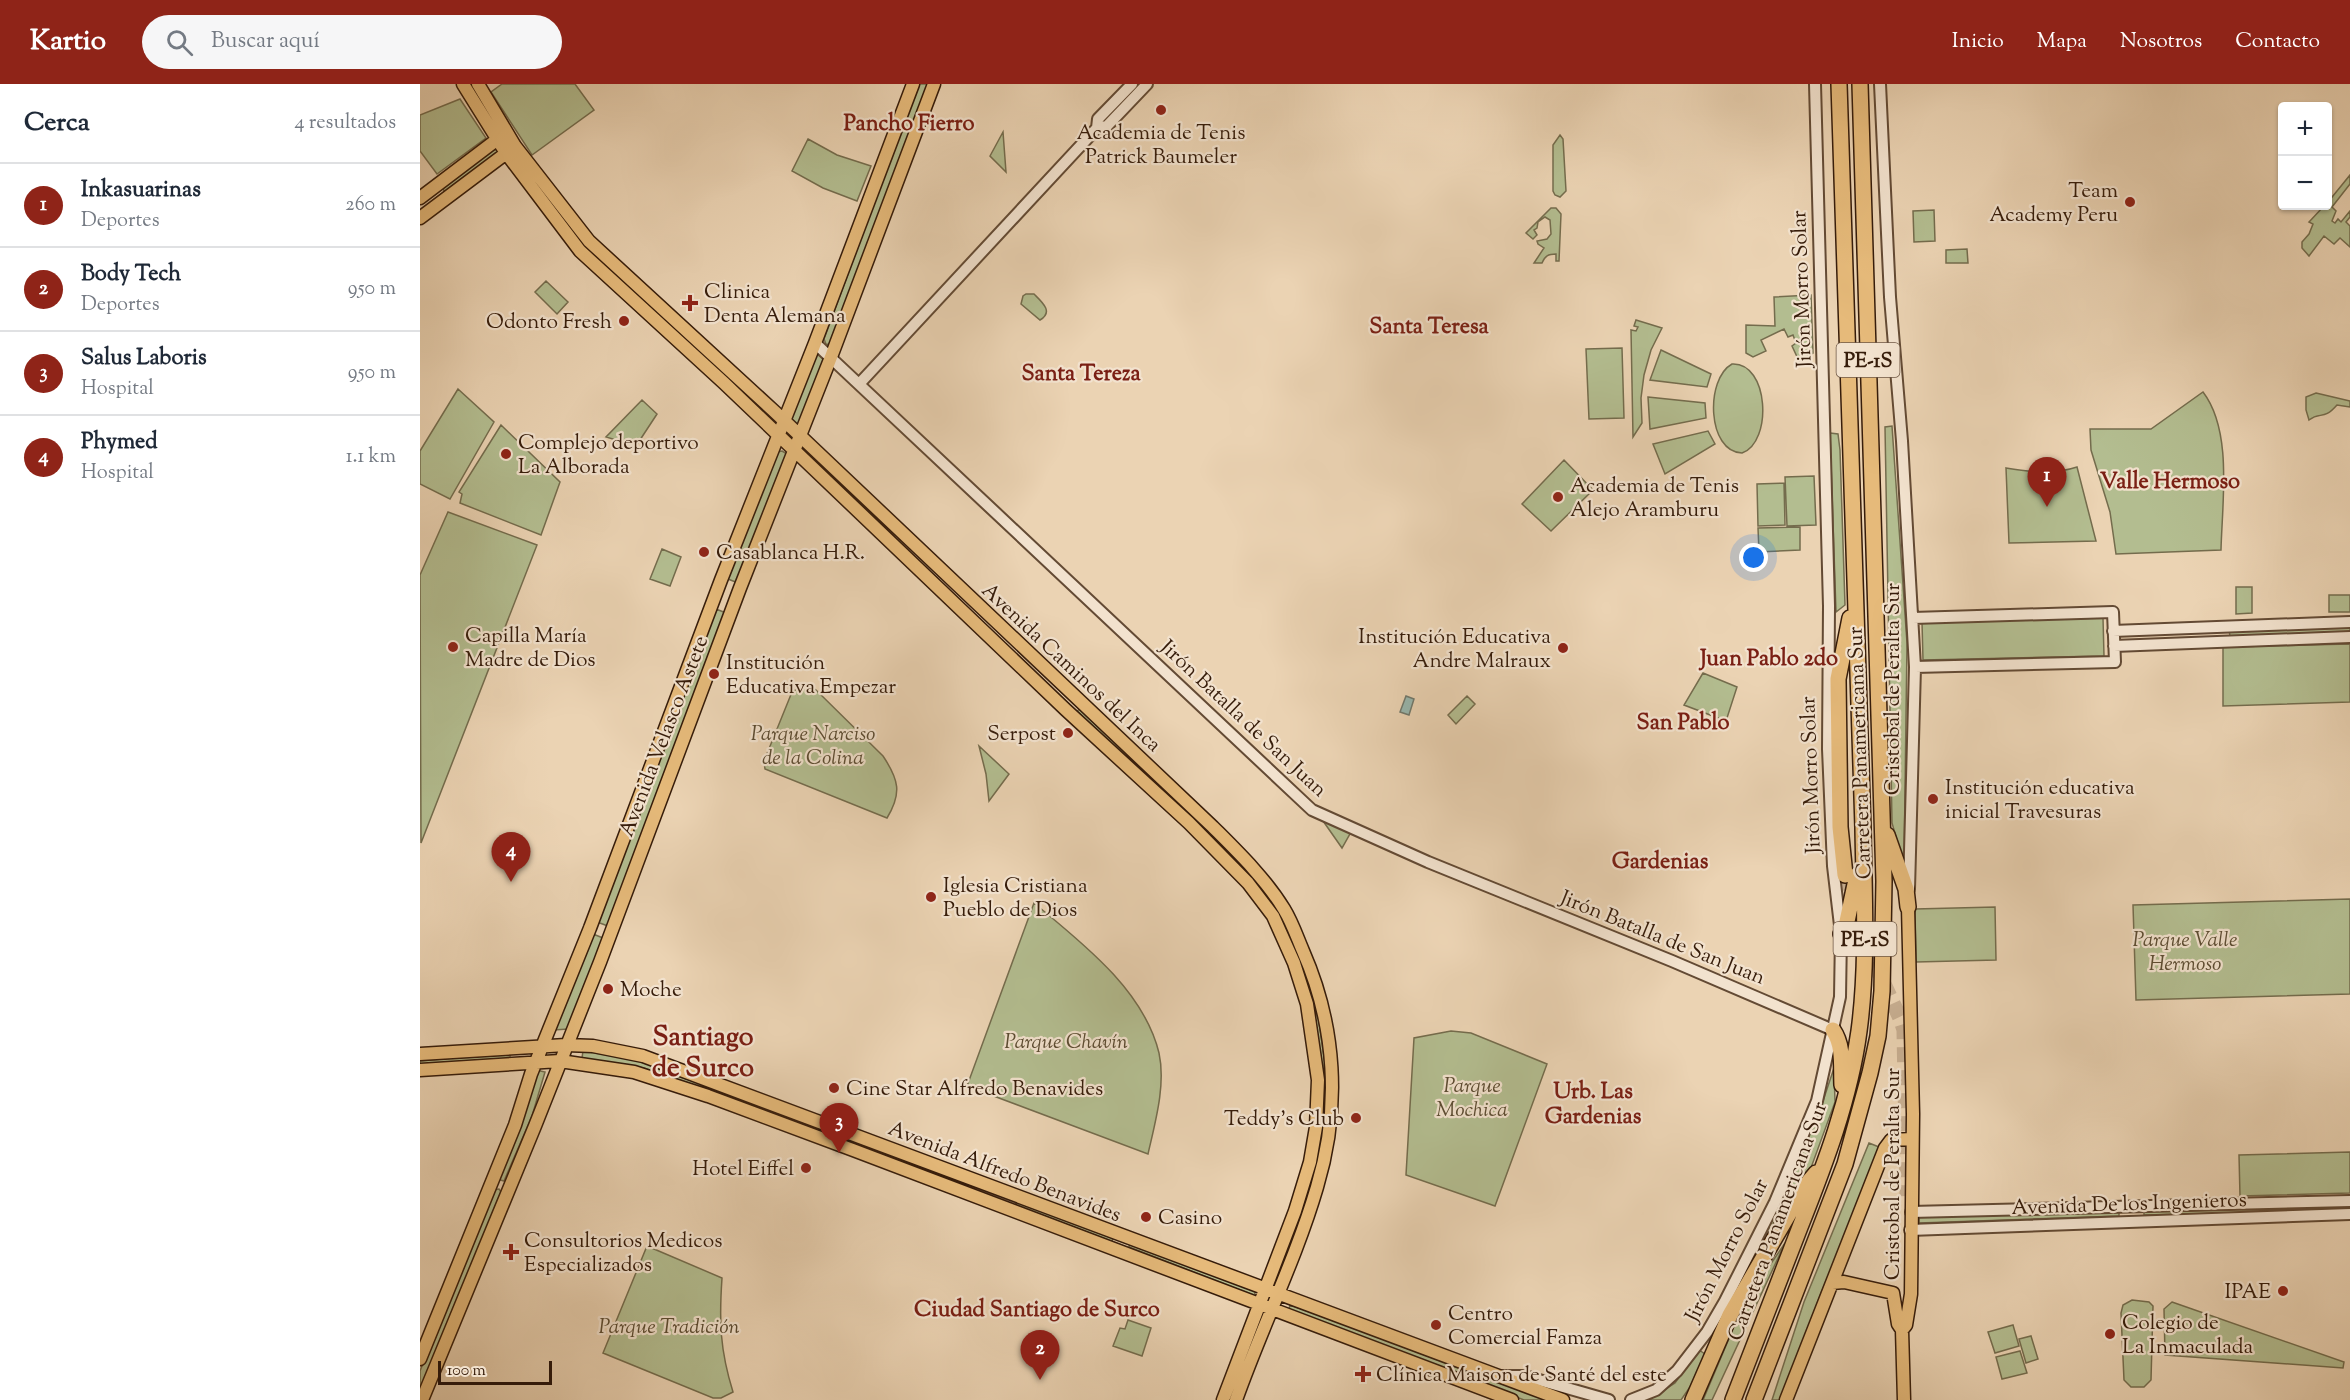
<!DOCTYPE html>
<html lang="es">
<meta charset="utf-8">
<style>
:root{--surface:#fff;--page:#f6f6f7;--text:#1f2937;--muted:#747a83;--line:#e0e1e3;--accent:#8f2418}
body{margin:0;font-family:"Sorts Mill Goudy",serif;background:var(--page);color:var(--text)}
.controls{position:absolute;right:18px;top:18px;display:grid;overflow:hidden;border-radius:6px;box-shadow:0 2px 4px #0004}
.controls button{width:54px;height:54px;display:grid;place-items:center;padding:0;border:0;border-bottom:2px solid var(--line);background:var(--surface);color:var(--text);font:30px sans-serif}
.scale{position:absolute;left:18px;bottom:15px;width:114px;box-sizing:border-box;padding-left:6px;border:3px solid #361c0a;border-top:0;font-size:16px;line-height:21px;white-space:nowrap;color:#361c0a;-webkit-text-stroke:4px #f2e2ce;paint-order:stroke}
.you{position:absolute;left:1334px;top:474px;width:21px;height:21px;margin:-15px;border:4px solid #fff;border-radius:50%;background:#1a73e8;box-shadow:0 0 0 9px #1a73e833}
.badge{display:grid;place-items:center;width:39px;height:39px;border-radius:50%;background:var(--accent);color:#fff;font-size:20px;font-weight:700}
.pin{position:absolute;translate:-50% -50px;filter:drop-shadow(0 2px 3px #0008)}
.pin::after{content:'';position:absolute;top:32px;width:21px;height:18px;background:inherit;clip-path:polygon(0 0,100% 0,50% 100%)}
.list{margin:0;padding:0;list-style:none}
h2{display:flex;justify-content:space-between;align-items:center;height:78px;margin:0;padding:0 24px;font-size:26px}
h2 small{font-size:20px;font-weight:400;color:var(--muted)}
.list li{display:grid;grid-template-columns:39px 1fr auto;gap:18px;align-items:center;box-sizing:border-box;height:84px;padding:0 24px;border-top:2px solid var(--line)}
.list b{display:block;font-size:22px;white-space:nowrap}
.list p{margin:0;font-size:20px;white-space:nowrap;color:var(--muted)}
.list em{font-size:20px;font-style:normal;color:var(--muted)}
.icon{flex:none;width:33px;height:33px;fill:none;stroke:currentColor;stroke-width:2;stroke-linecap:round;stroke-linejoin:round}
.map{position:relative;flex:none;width:1930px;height:1316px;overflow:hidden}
header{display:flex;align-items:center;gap:36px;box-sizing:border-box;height:84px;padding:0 30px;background:var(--accent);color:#fff}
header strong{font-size:28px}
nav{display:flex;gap:33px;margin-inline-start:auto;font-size:21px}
.search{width:420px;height:54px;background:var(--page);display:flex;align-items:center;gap:15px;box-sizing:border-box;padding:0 21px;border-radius:33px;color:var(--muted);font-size:22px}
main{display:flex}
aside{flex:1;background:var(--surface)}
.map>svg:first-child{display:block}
.green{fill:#b3bd90;stroke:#746c4d;stroke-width:1.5}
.water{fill:#98b7af;stroke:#71796d;stroke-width:1.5}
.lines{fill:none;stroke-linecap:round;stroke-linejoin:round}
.highway-tunnel{stroke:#c7ae91;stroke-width:15;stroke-dasharray:15 8;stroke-linecap:butt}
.minor-casing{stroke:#634a34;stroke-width:14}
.major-casing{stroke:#361c0a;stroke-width:15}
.highway-casing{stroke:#361c0a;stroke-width:18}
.minor{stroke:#f2e2ce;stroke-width:10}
.major{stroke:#e6ba7a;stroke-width:12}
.highway{stroke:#e6ba7a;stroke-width:15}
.poi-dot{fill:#8f2418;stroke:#f2e2ce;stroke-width:2}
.labels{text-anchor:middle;stroke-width:4.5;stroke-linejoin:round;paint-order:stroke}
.shield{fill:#f2e2ce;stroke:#6e5745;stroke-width:1.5}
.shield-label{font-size:20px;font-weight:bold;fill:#361c0a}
.poi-label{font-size:21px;fill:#361c0a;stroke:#f2e2ce;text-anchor:start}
.street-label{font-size:21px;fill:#361c0a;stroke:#f2e2ce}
.park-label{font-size:21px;font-style:italic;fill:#5c4c32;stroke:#f2e2ce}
.neighbourhood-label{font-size:22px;font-weight:bold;fill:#7a1f14;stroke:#f2e2ce}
.district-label{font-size:27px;font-weight:bold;fill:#7a1f14;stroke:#f2e2ce}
</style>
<header>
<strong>Kartio</strong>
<div class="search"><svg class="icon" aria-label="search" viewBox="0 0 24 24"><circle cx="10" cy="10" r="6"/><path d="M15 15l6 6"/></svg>Buscar aquí</div>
<nav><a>Inicio</a><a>Mapa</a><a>Nosotros</a><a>Contacto</a></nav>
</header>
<main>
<aside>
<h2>Cerca<small>4 resultados</small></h2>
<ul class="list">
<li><span class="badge">1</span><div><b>Inkasuarinas</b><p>Deportes</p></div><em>260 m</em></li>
<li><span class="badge">2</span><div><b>Body Tech</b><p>Deportes</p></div><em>950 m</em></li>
<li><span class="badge">3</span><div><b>Salus Laboris</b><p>Hospital</p></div><em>950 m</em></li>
<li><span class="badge">4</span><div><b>Phymed</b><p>Hospital</p></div><em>1.1 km</em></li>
</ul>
</aside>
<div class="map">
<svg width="1930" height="1316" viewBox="0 0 1930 1316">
<rect width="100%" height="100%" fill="#ebd3b3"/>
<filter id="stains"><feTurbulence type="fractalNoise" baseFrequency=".00333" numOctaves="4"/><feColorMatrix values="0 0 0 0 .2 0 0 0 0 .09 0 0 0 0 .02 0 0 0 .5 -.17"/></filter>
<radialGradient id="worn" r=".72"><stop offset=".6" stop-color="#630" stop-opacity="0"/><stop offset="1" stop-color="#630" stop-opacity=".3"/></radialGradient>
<path class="green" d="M82,0h73l19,26 -62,45 -41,-63z
M498,0h12l-98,261 -6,-1 -2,-5z
M40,15l26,39 -49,36 -17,-23v-36z
M583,48l3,40 -16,-16z
M1140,51l3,4 3,52 -6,6 -5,-2 -2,-4v-46z
M388,55l29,16 34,11 -14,35 -34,-13 -31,-17z
M75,63l4,5 -51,39h-4l-1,-3z
M1930,91v9l-18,23 4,4 -4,10 3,2 3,-4 3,3 9,-11v6l-4,5 4,4v21l-10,-9 -6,6 -10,-8 -15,20 -7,-8v-6l7,-8 4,-10 -4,-2 15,-16h4v-4z
M1131,124h5l5,6 -2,47h-3v-7c-8,0 -11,2 -14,9h-8l10,-15 -6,-4 -1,-3 10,-2 4,-5 -1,-14 -5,-3 -7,5 -1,6 -3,2 3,5 -4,4 -7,-6z
M1514,126l1,31 -21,1 -1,-31z
M1547,165l1,14h-22v-13z
M126,197l22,21 -11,12 -22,-22z
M606,210h8c8,8 20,18 6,26l-19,-16 2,-8z
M1391,211l2,58 -14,8 -7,-15 4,-3 -3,-8 -5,2 -4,-8 -23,11 5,11 -13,6 -7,-4v-28l29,1 -1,-29z
M1216,236l26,8 -11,22 -7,25 -3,23 1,25 -9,14 -2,-107 5,1 2,-4 -4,-1z
M1202,264l2,70 -35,1 -3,-70z
M1241,266l50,24 -4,13 -57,-7z
M396,269l9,8 -27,65 -8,-8z
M1312,280c37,-2 41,78 10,89 -35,-1 -37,-74 -10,-89z
M38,305l36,33 -44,77 -30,-15v-33z
M1783,308c30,39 19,111 18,158l-105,4 -6,-42 -19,-62 -1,-21h61z
M1896,309l34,8v6l-13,-2c-14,16 -16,6 -28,15l-3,-10v-13z
M1228,313l57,6 1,15 -56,11z
M222,316l15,14 -21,32 -30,-9z
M81,341l59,57 -19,53 -81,-32 2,-9 -3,-2z
M1472,342l15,217 -3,222 -12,-42 -7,-396z
M1288,347l7,13 -50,30 -12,-30z
M1410,349l8,1 2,16 5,155 -9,7z
M362,367l5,3 -49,129 -10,-4 49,-127z
M1144,376l29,30 -42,41 -29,-27z
M1657,383l19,74 -87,2 -3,-75c24,4 47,7 71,-1z
M1394,392l2,49 -29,1 -2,-49z
M1364,399l1,42 -27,1 -1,-42z
M28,428l89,33 -116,298 -1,-268z
M1380,443v23l-41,2 -1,-24z
M242,465l19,8 -11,29 -20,-7z
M1816,503h16v26l-16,1z
M1909,511h21v17h-21z
M296,525l10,4 -118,313 -11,-4z
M1683,534l1,38 -181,4 -1,-38z
M1930,542v7l-120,3 -1,-6z
M1930,560v58l-127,4v-59z
M1283,589l34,14 -11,34 -42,-16z
M382,602h8l6,4 67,66c16,24 19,37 4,62l-122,-49 -1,-8 28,-69z
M1047,612l8,8 -19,20 -8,-9z
M663,623l156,152 44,55 31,72 -6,1 -27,-69 -28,-35 -31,-34 -145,-138z
M559,662l30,28 -20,27 -3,-27z
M901,734l30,14 -9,16z
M1930,815v95l-214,6 -3,-95z
M614,819c47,39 110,87 125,150 7,32 -4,70 -11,101l-181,-68z
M1575,823l1,53 -80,2 -1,-53z
M173,850l10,4 -35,91 -14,1z
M896,918l11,76 1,21 -9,64 -14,43 -5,-2 14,-42 -1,-158z
M1031,947l20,2 76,31 -52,142 -89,-31 8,-137z
M163,967l66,11 197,74 -1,6 -201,-74 -62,-10z
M90,969v7l-90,7v-6z
M1414,984l1,34 -27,74 -37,62 -9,-6 59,-125z
M116,986l9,2 -13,44 -28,65 -7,-2z
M1449,1059l10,4 -17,50 -41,96 -39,107h-10l32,-98z
M1930,1068v41l-110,3 -1,-41z
M79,1105l2,3 -81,202v-23l72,-181z
M598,1117l95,37 -2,6 -97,-38z
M1900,1120l1,7 -177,4v-5z
M1699,1127v5l-200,7v-6z
M710,1159l126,48 -2,4 -125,-48z
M1365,1159l-73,157h-9l41,-97z
M227,1162l75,32c-3,44 -2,72 11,114l-12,6h-8l-110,-45z
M1712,1216l17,2 4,4 -2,74 -7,7h-13l-7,-7 -3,-67 2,-8z
M1752,1218l172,60 -1,6 -178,-13 -1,-46z
M870,1221l96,32 163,63h-25l-235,-91z
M708,1236l23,8 -9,28 -29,-10 7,-18 5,1z
M1593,1241l6,21 -24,7 -7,-21z
M1611,1252l7,23 -12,4 -7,-24z
M1279,1266l6,4 -15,33 -9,13h-32l26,-17z
M1600,1267l7,22 -25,6 -6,-22z"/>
<path class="water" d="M986,612l8,3 -5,16 -9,-3z"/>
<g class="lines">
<path class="highway-tunnel" d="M1425,791l9,45 46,98 4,12 3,166"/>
<defs>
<path id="minor" d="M1460,0l10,213 12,144 13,226 -6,222
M677,44l1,-9 34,-35
M395,259l497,467 116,52 244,99 161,69
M440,299l237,-255 10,-2 40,-42
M1493,534l200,-6 2,50 -200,5
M1693,547l237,-9
M1694,562l236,-9
M1491,1128l439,-11
M1490,1146l440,-16
M1082,1292h23l84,24
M1211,1316l25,-10 21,-19 30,-39 18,-31 50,-99 42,-101 23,-104 1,-63 -8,-68 -5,-117 1,-143 -14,-522"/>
<path id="major" d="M43,0l43,69 74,98 144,132 342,327 123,113 59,60 25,33 21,47 13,41 11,76 -2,47 -6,35 -15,49 -72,189
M58,0l37,62 74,95 186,171 438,415c25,25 52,51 71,82 8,13 13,28 19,42 33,75 38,157 14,236 -21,72 -56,142 -81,213
M0,114l83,-63
M0,134l93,-70
M0,970l146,-9 27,1 50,10 920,344
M0,986l140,-9 74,11 74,24 145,54 659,250
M1412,1199l12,-1 49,11 5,31 4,6
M0,1275l95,-234 16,-51 59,-146 131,-348 94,-237 98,-259
M2,1316l113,-274 65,-164 140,-374 91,-231 103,-273
M1366,1316l99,-252 6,-8 21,-1
M1484,1316l-2,-70 4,-5 5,-31 2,-180 -5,-207"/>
<path id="highway" d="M1467,751l19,54 2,18
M1425,791l-5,-48 -2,-148 12,-61
M1421,850l5,-8 11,-51
M1413,946c11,16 8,37 9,55
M1273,1316l37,-85 75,-129 11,-13
M1313,1316c23,-58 45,-116 67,-173 25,-63 50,-128 59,-196 9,-67 5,-136 4,-203l-24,-744
M1334,1316l91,-236 25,-91 8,-37 4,-45 2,-110 -24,-797"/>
</defs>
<use href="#minor" class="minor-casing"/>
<use href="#major" class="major-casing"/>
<use href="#highway" class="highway-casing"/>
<use href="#minor" class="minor"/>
<use href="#major" class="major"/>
<use href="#highway" class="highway"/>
</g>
<g class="poi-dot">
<circle cx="741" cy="26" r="6"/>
<circle cx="1710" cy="118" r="6"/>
<path d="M267 210h6v6h6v6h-6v6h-6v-6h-6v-6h6z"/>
<circle cx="204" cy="237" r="6"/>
<circle cx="86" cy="370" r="6"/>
<circle cx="1138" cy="413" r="6"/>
<circle cx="284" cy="468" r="6"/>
<circle cx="33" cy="563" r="6"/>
<circle cx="1143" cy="564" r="6"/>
<circle cx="294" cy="590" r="6"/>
<circle cx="648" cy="649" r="6"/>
<circle cx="1513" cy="715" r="6"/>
<circle cx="511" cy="813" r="6"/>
<circle cx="188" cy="905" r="6"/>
<circle cx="414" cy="1004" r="6"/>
<circle cx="936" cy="1034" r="6"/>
<circle cx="386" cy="1084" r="6"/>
<circle cx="726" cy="1133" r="6"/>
<path d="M88 1159h6v6h6v6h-6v6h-6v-6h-6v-6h6z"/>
<circle cx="1863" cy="1207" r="6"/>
<circle cx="1016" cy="1241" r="6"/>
<circle cx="1690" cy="1250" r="6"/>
<path d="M940 1281h6v6h6v6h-6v6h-6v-6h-6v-6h6z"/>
</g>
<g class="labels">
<g class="shield">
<rect x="1416.5" y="259" width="63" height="34" rx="4.5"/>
<rect x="1413.5" y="838" width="63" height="34" rx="4.5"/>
</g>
<g class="shield-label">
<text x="1448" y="283">PE-1S</text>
<text x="1445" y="862">PE-1S</text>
</g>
<g class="poi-label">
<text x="741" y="55" text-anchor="middle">Academia de Tenis<tspan x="741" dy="24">Patrick Baumeler</tspan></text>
<text x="1698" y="113" text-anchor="end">Team<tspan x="1698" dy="24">Academy Peru</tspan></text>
<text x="284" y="214">Clinica<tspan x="284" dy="24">Denta Alemana</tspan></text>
<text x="192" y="244" text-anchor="end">Odonto Fresh</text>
<text x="98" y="365">Complejo deportivo<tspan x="98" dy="24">La Alborada</tspan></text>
<text x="1150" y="408">Academia de Tenis<tspan x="1150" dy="24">Alejo Aramburu</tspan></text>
<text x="296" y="475">Casablanca H.R.</text>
<text x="45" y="558">Capilla María<tspan x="45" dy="24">Madre de Dios</tspan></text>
<text x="1131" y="559" text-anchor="end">Institución Educativa<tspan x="1131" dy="24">Andre Malraux</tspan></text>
<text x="306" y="585">Institución<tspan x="306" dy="24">Educativa Empezar</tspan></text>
<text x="636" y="656" text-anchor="end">Serpost</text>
<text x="1525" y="710">Institución educativa<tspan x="1525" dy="24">inicial Travesuras</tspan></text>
<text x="523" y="808">Iglesia Cristiana<tspan x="523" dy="24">Pueblo de Dios</tspan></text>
<text x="200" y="912">Moche</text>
<text x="426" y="1011">Cine Star Alfredo Benavides</text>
<text x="924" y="1041" text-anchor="end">Teddy's Club</text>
<text x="374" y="1091" text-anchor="end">Hotel Eiffel</text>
<text x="738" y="1140">Casino</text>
<text x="104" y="1163">Consultorios Medicos<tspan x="104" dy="24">Especializados</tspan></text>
<text x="1851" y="1214" text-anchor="end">IPAE</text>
<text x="1028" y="1236">Centro<tspan x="1028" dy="24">Comercial Famza</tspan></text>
<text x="1702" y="1245">Colegio de<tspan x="1702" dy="24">La Inmaculada</tspan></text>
<text x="956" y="1297">Clínica Maison de Santé del este</text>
</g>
<g class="street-label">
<text transform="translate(1381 205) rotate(-92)" y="7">Jirón Morro Solar</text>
<text transform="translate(652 583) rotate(43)" y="7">Avenida Caminos del Inca</text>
<text transform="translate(1472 605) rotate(-90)" y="7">Cristobal de Peralta Sur</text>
<text transform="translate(824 634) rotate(43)" y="7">Jirón Batalla de San Juan</text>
<text transform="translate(243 652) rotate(-69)" y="7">Avenida Velasco Astete</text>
<text transform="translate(1439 669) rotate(-92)" y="7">Carretera Panamericana Sur</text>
<text transform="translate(1390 691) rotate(-92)" y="7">Jirón Morro Solar</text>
<text transform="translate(1243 853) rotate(22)" y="7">Jirón Batalla de San Juan</text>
<text transform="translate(585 1087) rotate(21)" y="7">Avenida Alfredo Benavides</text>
<text transform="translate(1472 1090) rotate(-90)" y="7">Cristobal de Peralta Sur</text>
<text transform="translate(1709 1119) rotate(-2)" y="7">Avenida De los Ingenieros</text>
<text transform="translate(1357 1137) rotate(-70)" y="7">Carretera Panamericana Sur</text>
<text transform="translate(1306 1166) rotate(-63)" y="7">Jirón Morro Solar</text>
</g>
<g class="park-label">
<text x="393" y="656">Parque Narciso<tspan x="393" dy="24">de la Colina</tspan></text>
<text x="1765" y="862">Parque Valle<tspan x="1765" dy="24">Hermoso</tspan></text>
<text x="646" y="964">Parque Chavín</text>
<text x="1052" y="1008">Parque<tspan x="1052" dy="24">Mochica</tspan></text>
<text x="249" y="1249">Parque Tradición</text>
</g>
<g class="neighbourhood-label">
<text x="489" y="46">Pancho Fierro</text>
<text x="1009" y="249">Santa Teresa</text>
<text x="661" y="296">Santa Tereza</text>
<text x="1750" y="404">Valle Hermoso</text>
<text x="1349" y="581">Juan Pablo 2do</text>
<text x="1263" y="645">San Pablo</text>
<text x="1240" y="784">Gardenias</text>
<text x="1173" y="1014">Urb. Las<tspan x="1173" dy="25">Gardenias</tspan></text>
<text x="617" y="1232">Ciudad Santiago de Surco</text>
</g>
<g class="district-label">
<text x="283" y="961">Santiago<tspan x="283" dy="31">de Surco</tspan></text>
</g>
</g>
<rect width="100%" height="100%" filter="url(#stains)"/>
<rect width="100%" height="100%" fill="url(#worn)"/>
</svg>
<div class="controls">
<button>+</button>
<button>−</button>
</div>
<div class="scale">100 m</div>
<div class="you"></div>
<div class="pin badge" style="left:1627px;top:423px">1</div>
<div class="pin badge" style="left:620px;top:1296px">2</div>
<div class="pin badge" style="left:419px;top:1069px">3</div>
<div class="pin badge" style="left:91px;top:798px">4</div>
</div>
</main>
